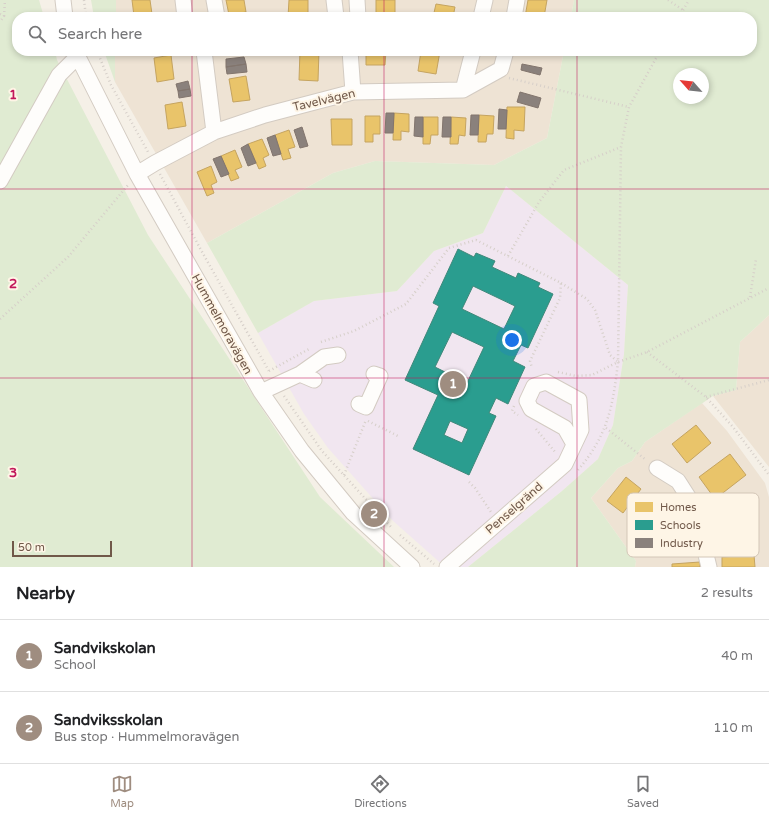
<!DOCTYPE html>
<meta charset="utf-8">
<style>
:root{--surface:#fff;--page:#f6f6f6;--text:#202124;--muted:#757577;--line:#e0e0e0;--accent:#9f8d80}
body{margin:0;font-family:"Varela Round",sans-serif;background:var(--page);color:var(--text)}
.compass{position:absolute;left:673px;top:68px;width:36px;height:36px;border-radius:50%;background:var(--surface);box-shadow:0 2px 6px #0003;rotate:297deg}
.scale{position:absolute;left:12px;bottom:10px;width:100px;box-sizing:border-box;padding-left:4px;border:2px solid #705849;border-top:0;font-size:11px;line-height:14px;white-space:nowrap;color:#705849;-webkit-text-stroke:3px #fef5e6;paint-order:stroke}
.you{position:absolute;left:512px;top:340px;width:14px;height:14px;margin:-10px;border:3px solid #fff;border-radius:50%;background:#1a73e8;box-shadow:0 0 0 6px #1a73e833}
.badge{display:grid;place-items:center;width:26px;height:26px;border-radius:50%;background:var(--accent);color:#fff;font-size:13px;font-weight:700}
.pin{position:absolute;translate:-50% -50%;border:2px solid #fff;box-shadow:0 1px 4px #0006}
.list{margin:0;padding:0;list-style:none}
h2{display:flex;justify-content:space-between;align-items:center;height:52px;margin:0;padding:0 16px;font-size:17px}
h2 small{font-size:13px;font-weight:400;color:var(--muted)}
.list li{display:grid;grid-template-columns:26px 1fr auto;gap:12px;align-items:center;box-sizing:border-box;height:72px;padding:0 16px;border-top:1px solid var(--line)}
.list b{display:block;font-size:15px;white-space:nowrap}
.list p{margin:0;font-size:13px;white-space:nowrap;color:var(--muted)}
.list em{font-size:13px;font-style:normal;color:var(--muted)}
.icon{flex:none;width:22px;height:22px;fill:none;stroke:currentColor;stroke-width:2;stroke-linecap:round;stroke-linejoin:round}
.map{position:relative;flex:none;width:769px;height:567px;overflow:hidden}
.search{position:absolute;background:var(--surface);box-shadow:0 2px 6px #0003;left:12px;right:12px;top:12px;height:44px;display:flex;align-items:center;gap:10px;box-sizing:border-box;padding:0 14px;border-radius:16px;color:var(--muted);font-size:15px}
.sheet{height:196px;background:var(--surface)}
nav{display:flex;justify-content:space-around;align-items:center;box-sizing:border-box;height:56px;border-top:1px solid var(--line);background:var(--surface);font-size:11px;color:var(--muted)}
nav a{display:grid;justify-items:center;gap:2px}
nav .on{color:var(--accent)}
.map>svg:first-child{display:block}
.residential{fill:#eee3d4}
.education{fill:#f1e6f0}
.green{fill:#e0ebd2;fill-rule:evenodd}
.homes{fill:#e9c46a;stroke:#c5a460}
.schools{fill:#2a9d8f;stroke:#3f887a;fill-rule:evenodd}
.industry{fill:#8a817c;stroke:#82756d}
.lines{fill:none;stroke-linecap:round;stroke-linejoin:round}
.minor-casing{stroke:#d3cbc2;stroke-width:17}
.path{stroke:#d6cfc9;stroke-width:2.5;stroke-dasharray:1 3;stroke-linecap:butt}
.minor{stroke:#fefdfb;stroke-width:15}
.grid{fill:none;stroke:#c2185b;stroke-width:1;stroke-opacity:0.55}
.labels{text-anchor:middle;stroke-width:4;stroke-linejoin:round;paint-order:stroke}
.street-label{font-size:12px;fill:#705849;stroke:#fef5e6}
.key{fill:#fef5e6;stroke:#d3c6b7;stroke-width:1}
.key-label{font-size:11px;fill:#705849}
.grid-label{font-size:13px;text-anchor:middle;font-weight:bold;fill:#c2185b;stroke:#fef5e6;stroke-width:4;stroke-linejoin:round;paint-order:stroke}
</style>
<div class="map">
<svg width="769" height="567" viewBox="0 0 769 567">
<rect width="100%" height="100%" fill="#f5f0e7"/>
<path class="residential" d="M116,0h458l-3,17h-455z
M115,51h449l-17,87 -53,27 -119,-4 -42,12 -126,70 -92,-161z
M769,315v152l-56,-71 23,-6 4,-48z
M702,403l25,28 38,52 4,14v70h-134l1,-6 -45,-63 27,-30 14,-7 13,-19z"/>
<path class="education" d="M506,186l122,99 -4,69 -11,71 -15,34 -36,32 -94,76h-23l-53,-47 -64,-72 -24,-34 -46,-81 56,-32 83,-10 37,-40 49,-18z"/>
<path class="green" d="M0,0h39l5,17h-27v34h38l2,9 91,175 172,262 74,70h-394z
M91,0h25v17h-22z
M574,0h195v315l-29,27 -4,48 -23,6 -68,46 -13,19 -14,7 -27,30 45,63 -1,6h-167l94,-76 36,-32 15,-34 11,-71 4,-69 -122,-99 -23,47 -49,18 -37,40 -83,10 -56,32 -51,-90 126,-70 42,-12 119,4 53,-27 17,-87h188v-34h-181zM679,74h24v24h-24z
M104,51h11v31z"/>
<path class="homes" d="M132,0h18l2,14 -18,2z
M226,0h18l2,12 -17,3z
M289,0h19v17h-20z
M376,0h19v16h-19z
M528,0h19l-3,17h-19z
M436,4l19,3 -2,10h-20z
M233,51h18v1l-17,3z
M300,51h19l-1,30 -19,-1z
M366,51h20l-1,14h-19z
M421,51h19l-4,23 -18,-3z
M518,51h19l-1,4z
M171,55l3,24 -17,3 -3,-24z
M246,76l4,24 -17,2 -4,-23z
M182,102l4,24 -18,3 -3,-24z
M507,107h18l-1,24 -10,-1v9l-8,-1z
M394,113l15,1v18l-8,-1v9h-8z
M479,115l15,1 -1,18h-6l-1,8h-8z
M365,116h15v18h-7v8h-8z
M423,117h15v18h-7l-1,9h-7z
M451,117l15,1 -1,18 -6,-1 -1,9h-8z
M331,119h21v26h-20z
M289,130l6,17 -7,2 3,9 -8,2 -8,-25z
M262,139l7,16 -6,3 3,8 -7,3 -11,-25z
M235,150l7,17 -7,3 4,8 -8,3 -10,-25z
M211,166l6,16 -6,3 3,8 -7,3 -10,-24z
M696,425l15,18 -24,20 -15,-19z
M730,454l16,21 -31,24 -16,-22z
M626,477l15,12 -18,24 -16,-12z
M754,555l1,12h-33v-10z
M700,562v5h-28v-3z"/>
<path class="schools" d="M458,249l16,8 2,-4 19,8 -3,6 24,11 2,-5 22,10 -2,4 15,7 -25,54 -7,-3 -8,16 12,6 -17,37 -12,-6 -7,15 7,3 -27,59 -56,-26 25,-54 -33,-15 34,-74 -6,-3zM473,286l42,20 -11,23 -42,-20zM452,332l32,15 -17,36 -32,-16zM450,421l18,8 -6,14 -18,-8z"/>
<path class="industry" d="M244,57l2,7 -20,3v-8z
M246,64l1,8 -20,2 -1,-7z
M522,64l20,4 -2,7 -19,-5z
M188,81l2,8 -12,2 -2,-7z
M190,89l1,7 -12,2 -1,-7z
M520,92l21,6 -3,10 -21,-6z
M499,109l8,1 -1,19h-8z
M386,113h8l-1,20h-8z
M471,115h8l-1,20h-8z
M415,117h8v20l-9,-1z
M443,117h8v20h-9z
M302,127l6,19 -8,2 -6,-18z
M275,135l6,19 -8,2 -6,-18z
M248,144l8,19 -8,3 -7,-18z
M221,156l8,18 -8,3 -8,-18z"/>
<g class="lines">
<defs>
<path id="minor" d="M63,0l2,17
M183,0l2,17
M214,0l3,17
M334,0l2,17
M357,0l1,17
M481,17l4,-17
M514,17l3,-17
M75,51l62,123 124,218 41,59 51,62 59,54
M204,51l10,81
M350,51l3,41
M463,90l10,-39
M137,174l18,-11 59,-31 51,-17 88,-23 110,-2 38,-21 5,-18
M0,181l59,-106 18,-18
M300,374l24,-17 14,-2
M261,392l39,-18 14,6
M359,404l7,3 14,-31 -6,-2
M657,468l21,13 16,25 15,61
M447,567l118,-103 16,-34 -2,-30 -33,-18 -12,4 -7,15 4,8 34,19 9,16"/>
</defs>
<use href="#minor" class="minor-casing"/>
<path class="path" d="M84,0l2,17
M668,0l15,10
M0,14l4,2 -4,6
M4,16l1,-16
M679,17l10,-17
M97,51l14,34 37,67
M509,78l120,29
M160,174l41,76 69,123
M508,256l31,-54 25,-32 57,-23
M561,283l26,16 8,11 15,45 7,6
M750,297l6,-38
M0,319l68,-62 60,-72
M321,342l33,-11 52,-27 43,-56 27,-8 85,43 -1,15 -30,63 2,7
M647,352l59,45 27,30 36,48
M269,371l40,-22
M558,372l18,4 16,-1 26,-13 29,-10 122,-64
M284,396l38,55 70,77
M706,397l63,-17
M514,406l-2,5 6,4
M368,421l32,16
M606,428l40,32
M536,429l20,24
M578,470c30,-35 35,-64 40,-108l3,-215 8,-40 31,-56
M344,475l22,-55
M469,482l6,6 16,24
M400,535l34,29"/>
<use href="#minor" class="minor"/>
</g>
<path class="grid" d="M192,0v17M384,0v17M577,0v17M192,51v516M384,51v516M577,51v516M0,189h769M0,378h769"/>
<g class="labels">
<g class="street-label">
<text transform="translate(324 100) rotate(-13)" y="4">Tavelvägen</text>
<text transform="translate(222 324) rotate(61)" y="4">Hummelmoravägen</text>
<text transform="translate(514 508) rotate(-41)" y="4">Penselgränd</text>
</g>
</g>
<rect x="627" y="493" width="132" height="64" rx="6" class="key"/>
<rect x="635" y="502" width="18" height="10" fill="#e9c46a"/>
<rect x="635" y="520" width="18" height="10" fill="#2a9d8f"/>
<rect x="635" y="538" width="18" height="10" fill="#8a817c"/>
<g class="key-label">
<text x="660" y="511">Homes</text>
<text x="660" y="529">Schools</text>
<text x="660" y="547">Industry</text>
</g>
<g class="grid-label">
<text x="13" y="99">1</text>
<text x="13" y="288">2</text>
<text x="13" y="477">3</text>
</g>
</svg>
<svg class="compass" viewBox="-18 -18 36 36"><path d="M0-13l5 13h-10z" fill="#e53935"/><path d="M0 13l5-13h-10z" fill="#757577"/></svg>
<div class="scale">50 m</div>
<div class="you"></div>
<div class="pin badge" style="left:453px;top:384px">1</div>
<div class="pin badge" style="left:374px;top:514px">2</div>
<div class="search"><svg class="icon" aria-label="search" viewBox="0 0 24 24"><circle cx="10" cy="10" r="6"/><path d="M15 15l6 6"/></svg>Search here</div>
</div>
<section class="sheet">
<h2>Nearby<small>2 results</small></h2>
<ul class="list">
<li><span class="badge">1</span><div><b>Sandvikskolan</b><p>School</p></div><em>40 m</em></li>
<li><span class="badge">2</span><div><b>Sandviksskolan</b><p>Bus stop · Hummelmoravägen</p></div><em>110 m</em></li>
</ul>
</section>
<nav>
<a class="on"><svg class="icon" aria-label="map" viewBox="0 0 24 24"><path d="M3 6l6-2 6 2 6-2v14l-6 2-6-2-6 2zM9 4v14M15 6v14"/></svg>Map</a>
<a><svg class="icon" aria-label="directions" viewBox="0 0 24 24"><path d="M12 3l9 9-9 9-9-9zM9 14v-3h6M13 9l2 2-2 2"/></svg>Directions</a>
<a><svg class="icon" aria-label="saved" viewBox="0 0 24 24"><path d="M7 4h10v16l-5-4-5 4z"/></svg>Saved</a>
</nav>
